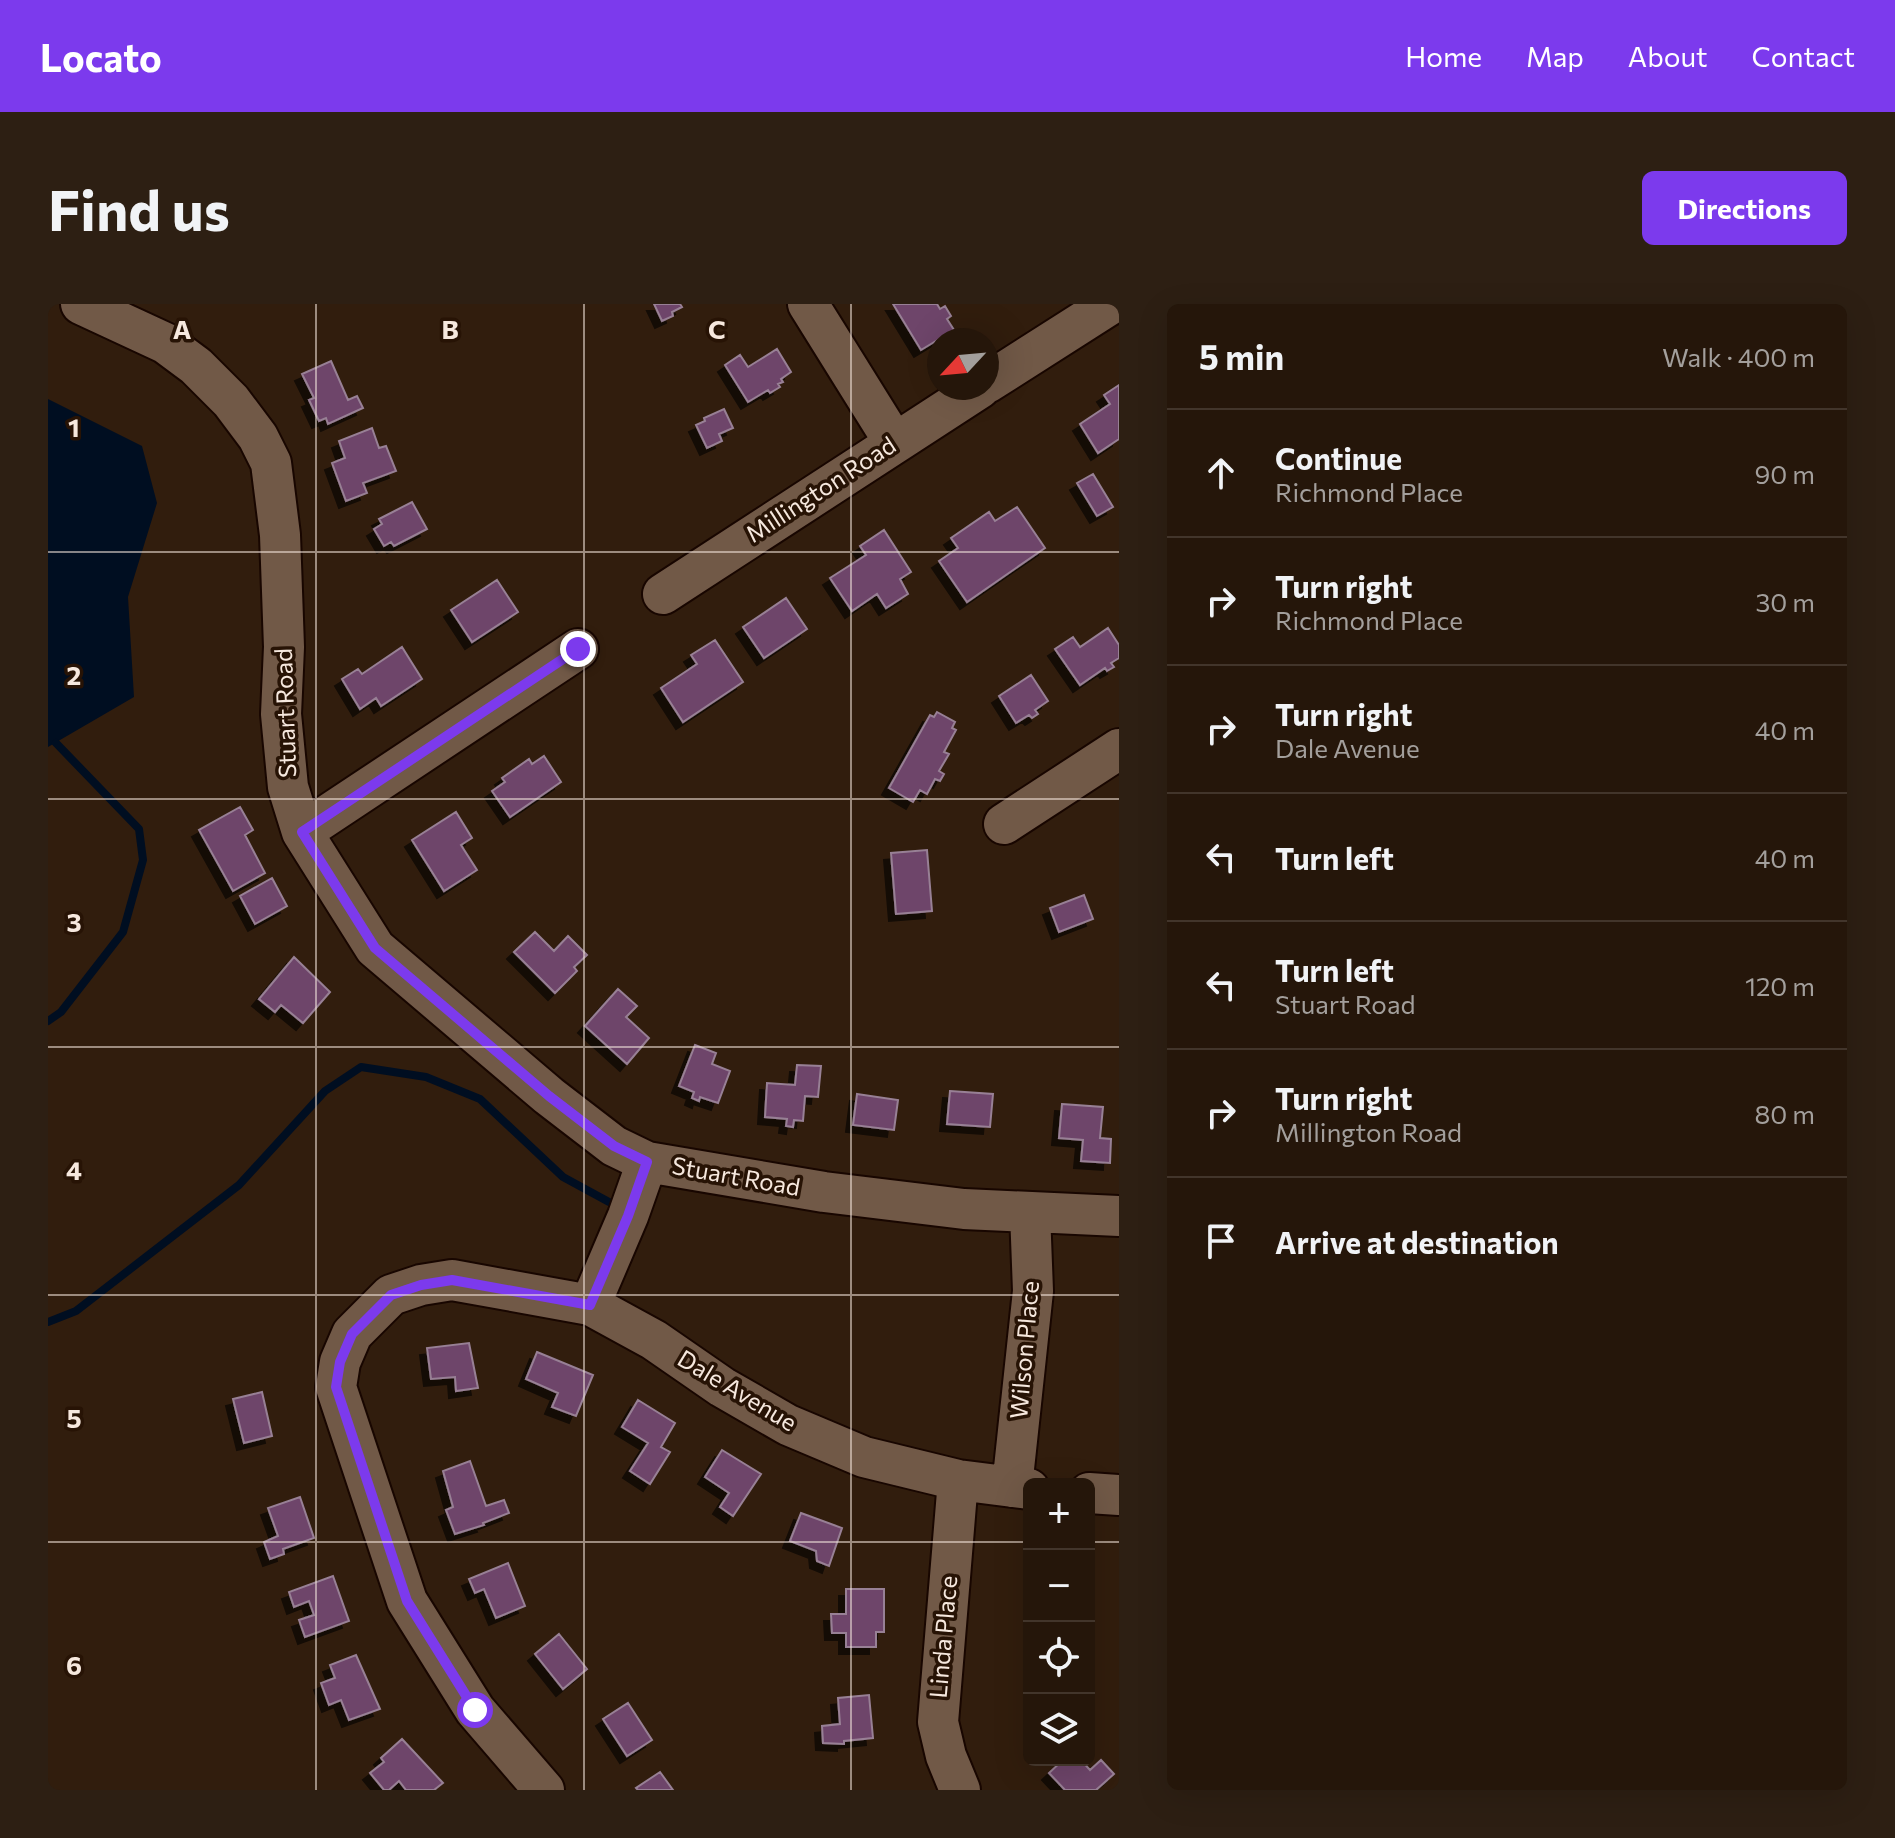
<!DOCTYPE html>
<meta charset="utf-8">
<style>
:root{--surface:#25160a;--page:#2d1f13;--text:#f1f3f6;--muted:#a39f9c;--line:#42352b;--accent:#7c3aed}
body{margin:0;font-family:Commissioner,sans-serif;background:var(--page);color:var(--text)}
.controls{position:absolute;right:24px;bottom:24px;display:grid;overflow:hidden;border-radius:12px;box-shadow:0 8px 32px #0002}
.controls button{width:72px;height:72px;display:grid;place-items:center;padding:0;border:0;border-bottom:2px solid var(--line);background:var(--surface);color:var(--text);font:40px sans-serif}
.compass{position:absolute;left:879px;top:24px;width:72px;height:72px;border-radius:50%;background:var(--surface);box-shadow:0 8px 32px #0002;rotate:244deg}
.stop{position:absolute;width:24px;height:24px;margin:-18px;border:6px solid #7c3aed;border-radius:50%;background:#fff}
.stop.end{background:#7c3aed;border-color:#fff;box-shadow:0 2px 8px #0008}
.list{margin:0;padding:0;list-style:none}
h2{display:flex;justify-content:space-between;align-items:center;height:104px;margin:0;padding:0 32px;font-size:34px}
h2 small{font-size:26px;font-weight:400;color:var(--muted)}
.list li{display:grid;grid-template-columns:52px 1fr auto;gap:24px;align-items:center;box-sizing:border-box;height:128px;padding:0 32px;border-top:2px solid var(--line)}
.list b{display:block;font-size:30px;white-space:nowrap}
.list p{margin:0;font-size:26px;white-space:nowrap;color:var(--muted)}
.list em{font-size:26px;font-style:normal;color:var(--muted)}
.icon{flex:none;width:44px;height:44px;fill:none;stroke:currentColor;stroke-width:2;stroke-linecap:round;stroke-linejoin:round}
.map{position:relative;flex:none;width:1071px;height:1486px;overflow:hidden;border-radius:12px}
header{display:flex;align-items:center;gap:48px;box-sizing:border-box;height:112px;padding:0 40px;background:var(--accent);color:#fff}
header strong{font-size:38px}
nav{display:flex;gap:44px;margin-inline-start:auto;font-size:28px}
.intro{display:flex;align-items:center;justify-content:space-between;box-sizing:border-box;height:192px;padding:0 48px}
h1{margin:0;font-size:56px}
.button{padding:20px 36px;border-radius:12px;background:var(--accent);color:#fff;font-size:28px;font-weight:700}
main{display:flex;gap:48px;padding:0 48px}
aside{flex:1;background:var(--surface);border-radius:12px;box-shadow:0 8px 32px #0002}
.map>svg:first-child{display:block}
.water{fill:#000e21}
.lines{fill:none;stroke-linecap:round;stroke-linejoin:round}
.stream{stroke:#000e21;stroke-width:8}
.building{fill:#6e456b;stroke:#988095;stroke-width:2;filter:url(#shadow)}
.minor-casing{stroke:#180600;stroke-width:44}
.minor{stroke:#715947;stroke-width:40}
.route{stroke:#7c3aed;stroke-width:10}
.grid{fill:none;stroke:#f6e8de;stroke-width:2;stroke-opacity:0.55}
.labels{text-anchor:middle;stroke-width:7;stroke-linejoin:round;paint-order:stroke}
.street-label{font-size:24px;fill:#f6e8de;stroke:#271305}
.grid-label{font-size:26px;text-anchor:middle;font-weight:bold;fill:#f6e8de;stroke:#271305;stroke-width:7;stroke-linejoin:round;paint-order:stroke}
</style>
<header>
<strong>Locato</strong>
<nav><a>Home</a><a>Map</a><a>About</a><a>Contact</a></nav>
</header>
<div class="intro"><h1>Find us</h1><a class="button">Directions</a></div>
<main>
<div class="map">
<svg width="1071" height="1486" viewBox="0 0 1071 1486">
<defs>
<filter id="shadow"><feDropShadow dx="-7" dy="7" stdDeviation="0" flood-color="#0009"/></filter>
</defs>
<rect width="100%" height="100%" fill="#311d0d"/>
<path class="water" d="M0,95l94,47 15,57 -29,94 6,100 -86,50z"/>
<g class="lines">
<path class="stream" d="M0,717l13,-9 62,-80 20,-72 -4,-31 -83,-86
M0,1018l28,-11 163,-126 86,-94 36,-24 65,10 54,22 83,78 46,25"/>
</g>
<path class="building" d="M606,0h26l2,3 -10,5 1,4 -11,5z
M845,0h44l3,5 5,-3 6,10 -4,3 7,11 -33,20z
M729,45l14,23 -10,7 2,3 -5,2 2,3 -10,6 -2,-3 -20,12 -23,-37 15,-10 8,12z
M283,57l17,39 9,-4 6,12 -35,16 -2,-6 -7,3 -10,-21 5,-2 -12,-24z
M1071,81v54l-21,14 -18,-29 30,-20 -6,-9z
M676,105l9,19 -14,6 3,7 -15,7 -11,-23 9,-4 -1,-3z
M324,124l7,20 7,-2 10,25 -33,12 4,10 -21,8 -14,-38 13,-5 -6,-17z
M1045,170l20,33 -16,9 -20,-33z
M364,198l15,27 -33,17 -3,-4 -7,4 -10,-17 8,-5 -3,-5z
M969,203l28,41 -78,54 -28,-41 19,-13 -7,-10 38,-26 6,9z
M836,226l27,42 -11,7 8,15 -22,14 -9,-14 -25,17 -22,-33 36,-23 -6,-9z
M449,276l21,32 -46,30 -21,-32z
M738,294l21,31 -43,29 -21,-31z
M1060,324l11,17v13l-8,5 3,4 -7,4 -2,-3 -25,17 -25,-36 18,-12 7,10z
M667,336l28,42 -60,40 -22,-34 36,-24 -6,-9z
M354,343l20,32 -41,27 -5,-8 -16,11 -18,-30 16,-10 4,5z
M983,371l17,26 -13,9 3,4 -6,4 -3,-3 -13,8 -17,-27z
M889,408l18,10 -3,6 4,2 -12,22 5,2 -10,17 5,3 -4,7 -5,-2 -8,15 -7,-4 -7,12 -24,-14 41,-73 4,2z
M496,452l17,26 -51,35 -18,-26 13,-9 -3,-4 27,-19 3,5z
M192,503l13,23 -8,5 20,38 -32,18 -34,-61z
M408,508l16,26 -11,7 16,25 -33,21 -32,-51z
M879,546l5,61 -36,3 -5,-61z
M224,574l15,28 -32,18 -15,-28z
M1036,591l9,24 -34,13 -9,-24z
M487,628l19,19 14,-15 19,19 -13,12 3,4 -22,22 -41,-41z
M487,628l19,19 14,-15 19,19 -13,12 3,4 -22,22 -41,-41z
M246,653l36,35 -27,31 -22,-18 -6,7 -16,-13z
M570,685l19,17 -11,11 23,21 -22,26 -42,-38z
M570,685l19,17 -11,11 23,21 -22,26 -42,-38z
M647,741l21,8 -4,11 18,7 -12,32 -18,-6 -1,4 -7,-3 2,-6 -15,-6z
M749,761l24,1 -3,31 -13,-1 -2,25 -9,-1 -1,7 -7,-1 1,-7 -22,-2 2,-34 28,2z
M902,787l43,3 -3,33 -43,-3z
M809,790l41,6 -4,30 -41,-5z
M1014,800l41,3 -3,31 11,1 -1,24 -29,-2 2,-21 -24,-2z
M421,1039l9,45 -22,3 -1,-14 -24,2 -4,-31z
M489,1048l56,23 -17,41 -24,-9 6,-14 -32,-14z
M214,1088l10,44 -28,7 -11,-44z
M590,1096l37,23 -14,24 9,5 -20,32 -20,-13 18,-28 -26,-16z
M674,1146l39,24 -28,42 -13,-9 9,-14 -24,-16z
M422,1157l16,45 18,-6 5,13 -26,10 1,2 -29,9 -9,-24 7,-3 -10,-36z
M252,1193l14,41 -31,11 1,5 -14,5 -6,-17 14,-6 -10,-28z
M753,1209l41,15 -13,38 -12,-5 -1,-10 -26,-10z
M753,1209l41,15 -13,38 -12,-5 -1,-10 -26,-10z
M460,1259l17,43 -29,12 -12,-29 -9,4 -6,-14z
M285,1272l16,45 -44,16 -6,-17 15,-5 -5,-14 -15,6 -5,-15z
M798,1285h38v43h-8v15h-30v-14h-14l-1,-19h15z
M798,1285h38v43h-8v15h-30v-14h-14l-1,-19h15z
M511,1330l28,35 -24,20 -28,-35z
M308,1351l24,54 -31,11 -8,-20 -12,5 -8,-22 14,-5 -5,-13z
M821,1391l4,43 -29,3v3l-21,-1 -1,-17 18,-2 -2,-26z
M580,1399l24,37 -25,16 -24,-37z
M354,1435l41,44 -9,7h-28l-7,-9 -10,9h-5l-14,-17 14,-11 -3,-4z
M1015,1456h18l9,10 11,-10 13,14 -18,16h-31l-16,-17z
M612,1468l13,18h-35l-2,-2z"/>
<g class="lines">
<defs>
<path id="minor" d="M33,0l84,39 31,23 35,35 27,36 13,26 9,72 4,112 -3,67 7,73 14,45 73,116 174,148 65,50 33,16 177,30 140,17 155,7
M760,0l86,138
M939,79l124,-79
M615,290l317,-206
M956,520l115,-75
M254,528l276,-183
M542,1001l38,-89 19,-54
M910,1176l-20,242 8,34 14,34
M964,1183l21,-196 -3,-79
M1041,1189l30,2
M496,1486l-69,-80 -68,-109 -71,-214 4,-25 12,-28 39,-39 30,-10 31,-5 138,25 64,35 68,47 66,38 76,32 94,23 71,9"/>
</defs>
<use href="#minor" class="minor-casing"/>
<use href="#minor" class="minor"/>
</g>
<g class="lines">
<path class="route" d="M427,1406l-68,-109 -71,-214 4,-25 12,-28 39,-39 30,-10 31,-5 138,25 38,-89 19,-54 -33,-16 -65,-50 -174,-148 -73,-116 276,-183"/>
</g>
<path class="grid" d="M268,0v1486M536,0v1486M803,0v1486M0,248h1071M0,495h1071M0,743h1071M0,991h1071M0,1238h981M1041,1238h30"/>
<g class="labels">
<g class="street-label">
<text transform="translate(773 186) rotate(-33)" y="8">Millington Road</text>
<text transform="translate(238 409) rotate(-92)" y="8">Stuart Road</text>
<text transform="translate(688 873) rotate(10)" y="8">Stuart Road</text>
<text transform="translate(977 1046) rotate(-85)" y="8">Wilson Place</text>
<text transform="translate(689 1087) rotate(31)" y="8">Dale Avenue</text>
<text transform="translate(896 1333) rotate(-85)" y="8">Linda Place</text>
</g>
</g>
<g class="grid-label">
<text x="134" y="35">A</text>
<text x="402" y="35">B</text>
<text x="669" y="35">C</text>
<text x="26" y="133">1</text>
<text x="26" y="381">2</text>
<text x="26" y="628">3</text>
<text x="26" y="876">4</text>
<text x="26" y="1124">5</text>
<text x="26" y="1371">6</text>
</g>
</svg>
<div class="controls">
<button>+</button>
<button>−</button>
<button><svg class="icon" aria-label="locate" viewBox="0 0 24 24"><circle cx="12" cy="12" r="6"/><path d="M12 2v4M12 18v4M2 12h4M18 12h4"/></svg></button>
<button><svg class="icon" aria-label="layers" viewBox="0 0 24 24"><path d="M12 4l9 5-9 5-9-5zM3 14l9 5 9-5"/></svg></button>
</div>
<svg class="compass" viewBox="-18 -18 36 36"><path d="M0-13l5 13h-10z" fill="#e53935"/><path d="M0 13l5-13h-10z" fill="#a39f9c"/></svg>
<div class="stop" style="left:427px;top:1406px"></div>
<div class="stop end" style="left:530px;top:345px"></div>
</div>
<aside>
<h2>5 min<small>Walk · 400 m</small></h2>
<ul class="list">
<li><svg class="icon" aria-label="ahead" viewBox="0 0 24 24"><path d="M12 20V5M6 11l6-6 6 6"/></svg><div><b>Continue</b><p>Richmond Place</p></div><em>90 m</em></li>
<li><svg class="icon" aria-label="right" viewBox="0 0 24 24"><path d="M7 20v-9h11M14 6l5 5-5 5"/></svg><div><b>Turn right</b><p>Richmond Place</p></div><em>30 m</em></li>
<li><svg class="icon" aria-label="right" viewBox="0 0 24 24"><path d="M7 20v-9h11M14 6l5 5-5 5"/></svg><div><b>Turn right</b><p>Dale Avenue</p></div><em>40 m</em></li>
<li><svg class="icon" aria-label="left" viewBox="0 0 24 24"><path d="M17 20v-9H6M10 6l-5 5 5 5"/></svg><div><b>Turn left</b></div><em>40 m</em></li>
<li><svg class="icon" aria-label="left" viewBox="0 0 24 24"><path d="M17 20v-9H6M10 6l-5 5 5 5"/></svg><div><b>Turn left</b><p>Stuart Road</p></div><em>120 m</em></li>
<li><svg class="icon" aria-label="right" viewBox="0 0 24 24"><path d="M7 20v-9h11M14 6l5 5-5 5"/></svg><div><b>Turn right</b><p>Millington Road</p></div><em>80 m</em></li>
<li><svg class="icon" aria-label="arrive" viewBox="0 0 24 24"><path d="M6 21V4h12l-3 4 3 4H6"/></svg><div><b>Arrive at destination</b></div></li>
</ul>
</aside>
</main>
